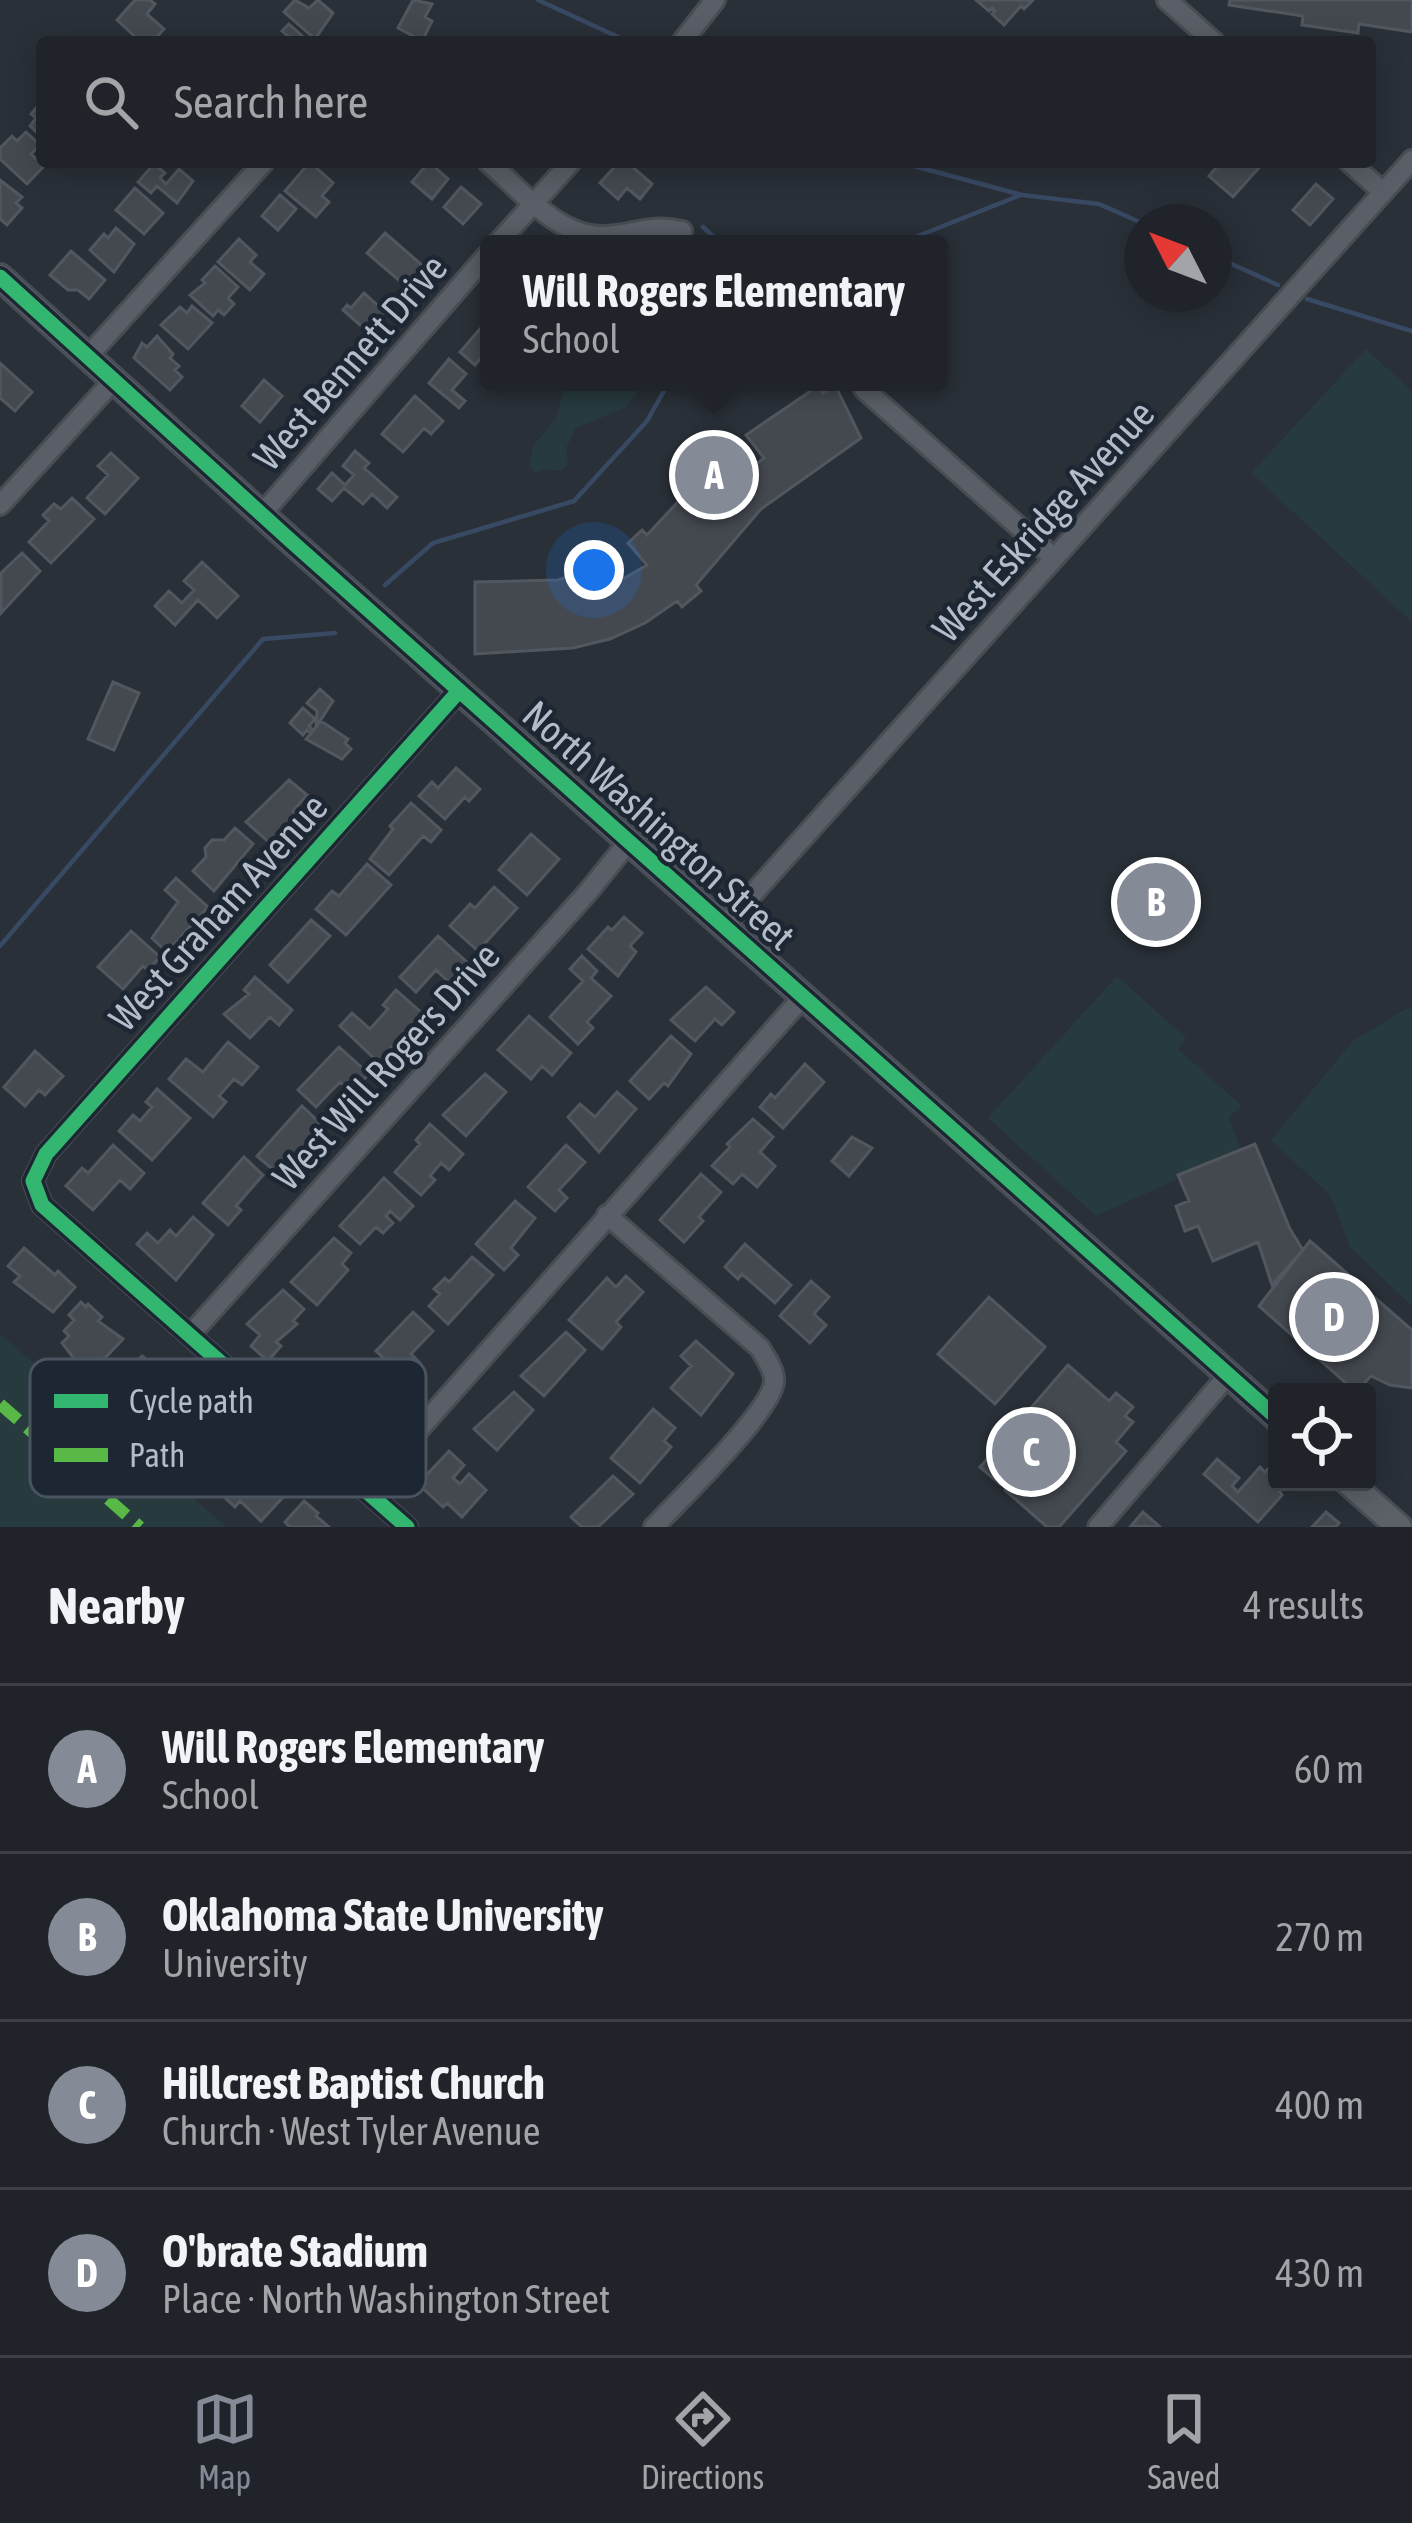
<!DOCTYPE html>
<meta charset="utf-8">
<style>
:root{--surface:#20242a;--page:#2d3036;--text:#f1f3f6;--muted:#a2a4a8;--line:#3d4147;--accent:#848b96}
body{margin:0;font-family:"Asap Condensed",sans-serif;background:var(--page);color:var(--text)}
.controls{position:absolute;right:36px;bottom:36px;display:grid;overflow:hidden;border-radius:12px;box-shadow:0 6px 30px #0003}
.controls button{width:108px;height:108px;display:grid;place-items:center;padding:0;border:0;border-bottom:3px solid var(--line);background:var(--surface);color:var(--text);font:60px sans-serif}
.compass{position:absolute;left:1124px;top:204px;width:108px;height:108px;border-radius:50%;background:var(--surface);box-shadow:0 6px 30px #0003;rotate:312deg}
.you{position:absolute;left:594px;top:570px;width:42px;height:42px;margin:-30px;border:9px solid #fff;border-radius:50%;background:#1a73e8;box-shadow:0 0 0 18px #1a73e833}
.badge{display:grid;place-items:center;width:78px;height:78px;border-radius:50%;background:var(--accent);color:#fff;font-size:39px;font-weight:700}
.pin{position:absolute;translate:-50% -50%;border:6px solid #fff;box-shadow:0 3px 12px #0006}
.popup{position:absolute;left:480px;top:235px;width:468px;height:156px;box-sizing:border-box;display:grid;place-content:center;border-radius:12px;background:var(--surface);filter:drop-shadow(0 3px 9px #0005);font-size:39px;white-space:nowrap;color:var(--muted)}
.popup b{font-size:45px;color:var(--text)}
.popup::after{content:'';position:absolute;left:50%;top:100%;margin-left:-24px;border:24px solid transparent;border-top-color:var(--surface)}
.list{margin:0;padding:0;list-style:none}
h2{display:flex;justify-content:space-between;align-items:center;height:156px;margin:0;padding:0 48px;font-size:51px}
h2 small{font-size:39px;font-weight:400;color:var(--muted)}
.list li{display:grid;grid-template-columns:78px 1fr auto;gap:36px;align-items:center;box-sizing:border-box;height:168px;padding:0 48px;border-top:3px solid var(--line)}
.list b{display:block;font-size:45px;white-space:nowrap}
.list p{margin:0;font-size:39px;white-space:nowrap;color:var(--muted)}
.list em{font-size:39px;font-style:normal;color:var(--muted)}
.icon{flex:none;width:66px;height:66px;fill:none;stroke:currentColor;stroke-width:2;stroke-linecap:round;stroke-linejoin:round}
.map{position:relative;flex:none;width:1412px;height:1527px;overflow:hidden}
.search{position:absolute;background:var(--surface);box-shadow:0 6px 30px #0003;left:36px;right:36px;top:36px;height:132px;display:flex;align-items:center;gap:30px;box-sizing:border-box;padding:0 42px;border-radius:12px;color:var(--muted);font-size:45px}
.sheet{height:828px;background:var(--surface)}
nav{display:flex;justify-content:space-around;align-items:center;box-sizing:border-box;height:168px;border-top:3px solid var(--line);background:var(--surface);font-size:33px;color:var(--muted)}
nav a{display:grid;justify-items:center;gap:6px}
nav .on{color:var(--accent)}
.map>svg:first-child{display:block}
.green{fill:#273a3e}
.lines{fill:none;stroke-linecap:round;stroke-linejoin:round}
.stream{stroke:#384963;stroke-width:4.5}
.building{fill:#444950;stroke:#52575f;stroke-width:3}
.minor-casing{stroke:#484c53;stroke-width:24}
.major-casing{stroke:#484c55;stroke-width:30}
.minor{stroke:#5a5e66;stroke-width:18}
.major{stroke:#5c6168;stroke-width:24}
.quiet{stroke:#58b947;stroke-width:12;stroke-dasharray:24 12;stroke-linecap:butt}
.cycleway-casing{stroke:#1d2633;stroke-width:22}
.cycleway{stroke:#33b770;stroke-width:15}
.labels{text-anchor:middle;stroke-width:9;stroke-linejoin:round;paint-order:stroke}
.street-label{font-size:39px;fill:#b4bcc9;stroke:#1d2633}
.key{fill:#1d2633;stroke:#4a5360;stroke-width:3}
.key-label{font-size:33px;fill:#b4bcc9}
</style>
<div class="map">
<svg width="1412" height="1527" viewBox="0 0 1412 1527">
<rect width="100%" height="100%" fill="#2a3038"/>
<path class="green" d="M1366,349l46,42v231l-161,-149z
M565,382h80l-20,26 -50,20 -9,21 2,15 -7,7 -15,-2 -11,5 -6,-9 4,-19 24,-29z
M1117,976l69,62 -8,11 64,57 -13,11 12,33 -145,66 -108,-98z
M1406,1009h6v297l-62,-59 -20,-52 -59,-55 82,-99z
M0,1334l227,193h-227z"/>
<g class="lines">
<path class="stream" d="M538,0l91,42
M899,162l123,33 77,9 43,19
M703,227l18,17
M898,244l123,-49
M1214,256l64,29
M1307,299l105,32
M385,585l48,-42 141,-42 73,-80 22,-39
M0,946l263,-307 72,-6"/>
</g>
<path class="building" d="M135,0h15l5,4 -8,10 17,15 -12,13h-11l-24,-22z
M295,0l14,8 9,-8 15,13 -18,26 -31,-27z
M413,0l19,4 -7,13 7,4 -10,20 -24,-13z
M976,0h57l-9,9 -3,-3 -17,19 -12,-11 3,-3 -3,-3 -3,3z
M1230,0h182v32l-53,-8 -1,9 -56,-8 1,-9 -74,-11z
M289,24l20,18h-25l5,-5 -7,-6z
M41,102l1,1v34l-12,-11 6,-8 -5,-4z
M26,132l14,13 -9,9 13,12 -17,18 -27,-25v-11l12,-12 5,5z
M310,162l23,21 -11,13 7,6 -13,15 -31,-26z
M429,162l19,17 -16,20 -20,-17z
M619,162h8l25,22 -12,15 -13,-11 -9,11 -18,-16z
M1221,162h43l-31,35 -24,-21z
M154,164l11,9 -5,5 6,6 13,-15 14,12 -16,22 -20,-17 -6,7 -13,-11z
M0,180l22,17 -6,6 6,5 -15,17 -7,-6z
M1316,184l17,15 -23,26 -17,-15z
M461,187l20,17 -18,20 -19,-17z
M135,188l28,25 -19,21 -28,-24z
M280,195l16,14 -18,21 -16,-14z
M116,228l18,16 -20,28 -24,-22 14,-16 4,4z
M385,233l38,33 -14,23 -42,-36z
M239,239l17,16 -6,7 14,12 -14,16 -32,-28z
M71,251l34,29 -16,19 -11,-9h-10l-18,-15z
M215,266l23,21 -10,11 6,6 -10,11 -6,-5 -5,6 -23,-21 15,-12 -3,-3z
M364,293l21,19 -17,20 -25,-22 4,-5 4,3z
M192,306l20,17 -24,26 -27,-24 19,-18 7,6z
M480,329l9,8v11l-14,17 -15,-13z
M157,336l16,18 -3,4 9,8 -4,4 7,7 -12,13 -36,-32 8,-15 5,4z
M449,359l17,15 -14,16 13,11 -6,7 -30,-25z
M0,363l32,29 -17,19 -15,-13z
M264,380l18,16 -22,26 -18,-16z
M818,386l5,7 13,-6 25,51 -100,71 -65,76 5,6 -19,16 -5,-6 -32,22 -35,16 -37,9 -98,6v-72l83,-2 43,-13 8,20 38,-22 -19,-22 14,-13 5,5 69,-74 6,6 10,-10 13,16 19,-15 -18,-23z
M415,396l28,25 -12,13 -7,-6 -21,24 -21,-18z
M355,451l14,12 -5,5 33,29 -10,11 -15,-14 -9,10 -19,-16 -12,13 -14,-12 14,-16 13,12 9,-10 -11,-9z
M111,453l27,25 -33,36 -18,-16 21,-23 -10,-9z
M72,498l22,21 -43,44 -22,-21 20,-21 -6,-6 11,-11 7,5z
M22,553l18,18 -39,42v-40z
M202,562l36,34 -21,22 -19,-18 -23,25 -20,-19 14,-15 13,12 12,-13 -10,-9z
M113,682l26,11 -25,57 -26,-11z
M320,689l13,12 -17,26 1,-16 -10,-8z
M303,708l12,11 -6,7 4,4 -2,4 -4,-4 -4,5 -13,-12z
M321,721l27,18 -3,4 6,6 -9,10 -36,-20z
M456,768l24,21 -11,12 -4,-4 -20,22 -26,-23 13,-14 6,6z
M289,780l18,15 -14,16 6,6 -26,29 -27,-24z
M411,803l30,27 -10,12 -8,-6 -34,39 -19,-16 23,-30 -3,-3z
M235,828l18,16 -39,47 -21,-20 13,-14 -1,-9 7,-8h12z
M531,834l28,25 -32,36 -28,-25z
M367,864l24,21 -45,50 -30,-26 16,-18 7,5z
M176,878l32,29 -41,45 -15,-14 26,-36 -13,-12z
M494,887l23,21 -39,43 -28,-25 20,-22 5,4z
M624,917l18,16 -12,13 6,6 -18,24 -30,-27 20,-22 4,3z
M311,920l19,16 -42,46 -18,-17z
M131,931l29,26 -12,13 -5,-4 -20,23 -25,-22z
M438,936l30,27 -18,20 -14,-13 -20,22 -16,-15z
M582,956l15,15 -6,7 20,18 -24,26 6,6 -15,16 -28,-27 33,-36 -13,-12z
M255,977l37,33 -13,15 -9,-8 -20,21 -26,-24 25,-20 -5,-4z
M706,987l28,25 -12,13 -7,-6 -20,22 -24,-21z
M396,990l27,24 -45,48 -38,-36 12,-13 18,16 18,-20 -5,-4z
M529,1016l42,37 -19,22 -10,-9 -11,13 -33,-29z
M671,1036l20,18 -23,32 -4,-3 -15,16 -19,-18z
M228,1042l30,25 -16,18 -8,-6 -15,17 7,6 -13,15 -44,-38 17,-20 17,13z
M339,1047l30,27 -17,18 -12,-10 -24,25 -18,-17z
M35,1051l28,25 -18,19 -6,-5 -14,16 -21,-19z
M805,1064l19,18 -41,46 -23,-21 11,-13 4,4z
M485,1074l21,18 -40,44 -23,-21z
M157,1089l33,29 -38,42 -33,-29 14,-16 7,6 12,-14 -6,-5z
M617,1092l19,17 -37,43 -31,-35 12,-13 15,13z
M302,1106l20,19 -20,27 -3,-3 -22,24 -20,-17z
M753,1119l20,18 -13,15 15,14 -18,21 -15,-13 -9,10 -21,-18 18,-19 -3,-3z
M430,1124l33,30 -14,16 -8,-7 -11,13 5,4 -14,15 -26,-23 25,-28 -4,-4z
M852,1137l20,11 -23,28 -17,-15z
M1255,1144l35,85 13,21 -31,35 -14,-43 -45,19 -15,-35 -13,5 -9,-25 13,-5 -11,-26z
M113,1145l31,28 -14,16 -10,-9 -27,30 -27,-24 16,-18 6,5z
M566,1145l19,17 -26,28 8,8 -12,13 -27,-24z
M244,1157l19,18 -27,31 5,4 -13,15 -25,-22z
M701,1174l20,18 -22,25 4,4 -19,21 -24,-22z
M384,1178l29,28 -13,14 -10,-9 -4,5 7,7 -10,10 -7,-6 -16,17 -20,-18z
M515,1201l20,17 -24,30 7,7 -14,15 -28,-26z
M193,1217l20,18 -37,45 -39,-36 10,-11 11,10 12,-13 6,6z
M334,1238l17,15 -9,11 6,6 -31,35 -26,-23z
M1310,1241l102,89v58l-22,-3 -19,-9 -15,16 -97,-86z
M745,1244l46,41 -16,18 -33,-29 -4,5 -13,-12z
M24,1248l31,27 3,-4 17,16 -22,25 -39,-30 6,-6 -12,-10z
M472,1257l21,18 -45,49 -19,-18 11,-12 -6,-5 11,-11 4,4z
M626,1276l17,16 -27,30 5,5 -19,22 -33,-29 38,-42 9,9z
M811,1281l18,16 -15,17 12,11 -16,18 -30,-27z
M283,1290l21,19 -11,12 4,3 -21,18 5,4 -13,15 -17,-15 9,-11 -13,-11z
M989,1297l56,50 -50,57 -57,-50z
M81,1302l5,5 2,-3 14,13 -4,4 25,18 -30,32 -8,-7 -4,4 -19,-25 7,-7 -5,-5 10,-11 -5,-5z
M413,1312l20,19 -22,23 9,9 -15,16 -29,-28z
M566,1332l19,18 -41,46 -23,-20z
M696,1341l37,33 -32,41 -30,-27 20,-22 -10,-10z
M142,1356l39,31 -29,31 -36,-34z
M1068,1365l41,36 7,-8 17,14 -8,9 8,6 -17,20 10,9 -67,76h-12l-42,-37 6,-7 -4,-3 -6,5 -21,-18z
M330,1391l18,17 14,-16 17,17 -9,9 4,3 -4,6 -4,-4 -14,15 -34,-33z
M514,1392l19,18 -36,40 -23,-21z
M199,1405l36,32 -23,25 -36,-32z
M653,1409l22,19 -11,13 7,6 -31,36 -29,-25z
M449,1451l15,14 -11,13 7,6 9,-10 17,16 -24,27 -15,-14 -4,4 -25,-23z
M253,1455l15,14 -6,7 22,20 -23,25 -21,-20 -5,6 -16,-15z
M1217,1459l22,19 -7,8 6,6 22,-25 5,5 6,-6 6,5 -4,10 9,14 -24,27 -54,-48z
M613,1476l20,18 -35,33h-16l-11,-10z
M304,1501l14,12 -2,3 13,11h-39l-5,-5z
M1143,1512l17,15 -29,-1z
M1326,1512l13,11 -3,4h-24z"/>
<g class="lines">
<defs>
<path id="minor" d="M1167,0l47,42
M682,42l33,-42
M488,162c33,28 71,77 119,74 29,-2 43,-12 75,-5
M1349,162l34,30
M497,244l74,-82
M89,355l175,-193
M864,389l190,169
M0,505l115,-126
M262,514l227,-261
M723,927l689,-767
M607,1215l153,133c6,11 15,22 14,34 -3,30 -96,119 -120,145
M190,1335l398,-443 42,-52
M366,1489l436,-491
M407,1527l-365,-322 -9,-24 13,-27 413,-463
M1098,1527l130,-152"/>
<path id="major" d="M0,277l291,264 986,877
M1348,1482l51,45"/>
</defs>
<use href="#minor" class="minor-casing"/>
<use href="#major" class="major-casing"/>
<use href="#minor" class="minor"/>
<use href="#major" class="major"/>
<path class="quiet" d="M0,1404l140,123"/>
<defs>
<path id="cycleway" d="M0,277l291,264 986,877
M407,1527l-365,-322 -9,-24 13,-27 413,-463"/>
</defs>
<use href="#cycleway" class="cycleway-casing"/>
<use href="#cycleway" class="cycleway"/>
</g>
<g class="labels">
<g class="street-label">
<text transform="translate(350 362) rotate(-49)" y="14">West Bennett Drive</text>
<text transform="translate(1043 521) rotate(-48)" y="14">West Eskridge Avenue</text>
<text transform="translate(659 825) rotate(42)" y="14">North Washington Street</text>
<text transform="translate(218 912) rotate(-48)" y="14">West Graham Avenue</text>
<text transform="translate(386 1066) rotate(-48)" y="14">West Will Rogers Drive</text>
</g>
</g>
<rect x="30" y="1359" width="396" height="138" rx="18" class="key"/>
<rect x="54" y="1394" width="54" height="14" fill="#33b770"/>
<rect x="54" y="1448" width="54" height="14" fill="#58b947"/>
<g class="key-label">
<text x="129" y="1413">Cycle path</text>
<text x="129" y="1467">Path</text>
</g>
</svg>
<div class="controls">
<button><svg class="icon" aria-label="locate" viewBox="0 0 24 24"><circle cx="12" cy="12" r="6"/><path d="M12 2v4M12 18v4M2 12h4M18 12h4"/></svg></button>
</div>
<svg class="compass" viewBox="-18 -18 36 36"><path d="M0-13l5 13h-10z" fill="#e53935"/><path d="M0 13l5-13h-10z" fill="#a2a4a8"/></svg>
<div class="you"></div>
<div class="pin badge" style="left:714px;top:475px">A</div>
<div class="popup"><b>Will Rogers Elementary</b>School</div>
<div class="pin badge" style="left:1156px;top:902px">B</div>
<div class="pin badge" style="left:1031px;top:1452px">C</div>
<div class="pin badge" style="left:1334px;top:1317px">D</div>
<div class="search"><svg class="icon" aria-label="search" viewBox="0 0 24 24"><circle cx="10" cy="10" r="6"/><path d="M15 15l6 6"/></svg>Search here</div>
</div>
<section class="sheet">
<h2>Nearby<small>4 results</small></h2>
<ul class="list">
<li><span class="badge">A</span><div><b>Will Rogers Elementary</b><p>School</p></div><em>60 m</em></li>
<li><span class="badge">B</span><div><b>Oklahoma State University</b><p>University</p></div><em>270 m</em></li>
<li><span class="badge">C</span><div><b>Hillcrest Baptist Church</b><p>Church · West Tyler Avenue</p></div><em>400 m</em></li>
<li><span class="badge">D</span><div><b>O'brate Stadium</b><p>Place · North Washington Street</p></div><em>430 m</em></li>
</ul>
</section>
<nav>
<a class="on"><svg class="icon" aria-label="map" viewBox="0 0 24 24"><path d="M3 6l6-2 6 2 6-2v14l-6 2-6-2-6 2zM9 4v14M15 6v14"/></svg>Map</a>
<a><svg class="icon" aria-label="directions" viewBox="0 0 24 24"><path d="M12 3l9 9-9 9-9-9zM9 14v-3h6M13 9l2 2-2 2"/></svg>Directions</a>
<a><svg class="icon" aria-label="saved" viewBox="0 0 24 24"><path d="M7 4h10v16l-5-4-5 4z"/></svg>Saved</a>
</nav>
